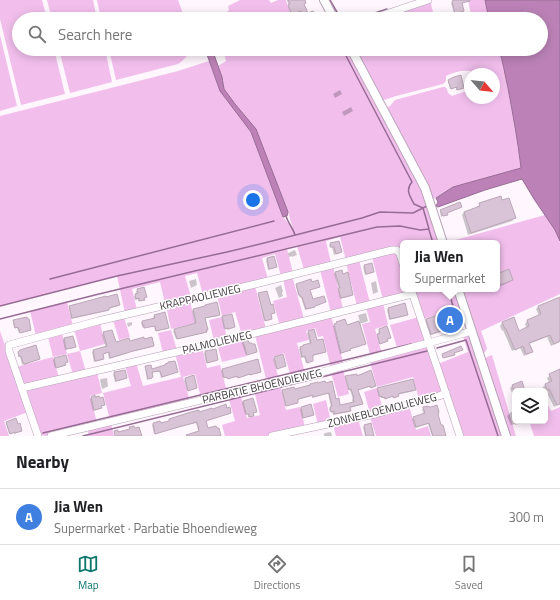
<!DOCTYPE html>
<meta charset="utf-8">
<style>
:root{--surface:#fff;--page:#f2f2f2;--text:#202124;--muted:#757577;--line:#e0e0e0;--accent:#0f766e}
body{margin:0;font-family:"Titillium Web",sans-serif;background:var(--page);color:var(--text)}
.controls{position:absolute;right:12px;bottom:12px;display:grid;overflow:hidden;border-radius:6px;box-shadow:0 2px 10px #0003}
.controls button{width:36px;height:36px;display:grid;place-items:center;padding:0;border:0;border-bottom:1px solid var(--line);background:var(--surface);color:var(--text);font:20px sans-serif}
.compass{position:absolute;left:464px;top:68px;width:36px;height:36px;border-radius:50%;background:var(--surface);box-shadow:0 2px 10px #0003;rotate:118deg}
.you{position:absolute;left:253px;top:200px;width:14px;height:14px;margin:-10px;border:3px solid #fff;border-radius:50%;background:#1a73e8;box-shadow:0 0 0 6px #1a73e833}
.badge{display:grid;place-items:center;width:26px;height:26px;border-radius:50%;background:var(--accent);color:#fff;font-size:13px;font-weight:700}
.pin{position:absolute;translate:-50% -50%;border:2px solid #fff;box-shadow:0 1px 4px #0006}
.popup{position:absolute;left:400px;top:240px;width:100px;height:52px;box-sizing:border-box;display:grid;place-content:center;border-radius:6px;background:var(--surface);filter:drop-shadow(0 1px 3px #0005);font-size:13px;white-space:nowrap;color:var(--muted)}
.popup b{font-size:15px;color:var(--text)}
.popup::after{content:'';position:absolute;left:50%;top:100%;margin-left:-8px;border:8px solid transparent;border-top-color:var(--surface)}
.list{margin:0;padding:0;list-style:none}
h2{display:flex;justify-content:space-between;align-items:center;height:52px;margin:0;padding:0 16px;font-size:17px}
h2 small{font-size:13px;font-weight:400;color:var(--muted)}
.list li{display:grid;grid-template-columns:26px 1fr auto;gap:12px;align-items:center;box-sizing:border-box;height:56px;padding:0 16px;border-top:1px solid var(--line)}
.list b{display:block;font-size:15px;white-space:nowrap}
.list p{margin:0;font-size:13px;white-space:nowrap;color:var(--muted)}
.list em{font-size:13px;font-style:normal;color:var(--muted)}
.icon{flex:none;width:22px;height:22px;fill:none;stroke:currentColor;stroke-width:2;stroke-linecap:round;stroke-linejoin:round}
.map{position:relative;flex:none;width:560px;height:436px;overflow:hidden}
.search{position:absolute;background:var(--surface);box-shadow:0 2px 10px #0003;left:12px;right:12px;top:12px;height:44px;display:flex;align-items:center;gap:10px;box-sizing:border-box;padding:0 14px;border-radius:22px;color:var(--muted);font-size:15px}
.sheet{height:108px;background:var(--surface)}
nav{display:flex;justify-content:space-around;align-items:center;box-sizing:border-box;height:56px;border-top:1px solid var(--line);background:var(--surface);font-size:11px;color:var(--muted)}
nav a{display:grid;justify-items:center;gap:2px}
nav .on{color:var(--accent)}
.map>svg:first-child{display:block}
.green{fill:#f2bfed}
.water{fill:#bc82b7;stroke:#976c94}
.shadow{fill:#0003}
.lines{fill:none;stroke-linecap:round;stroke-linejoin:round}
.stream{stroke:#976c94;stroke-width:1.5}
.building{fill:#d9c3d6;stroke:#bca7b9}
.minor-casing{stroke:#b6a1b4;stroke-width:8}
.major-casing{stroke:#b6a1b4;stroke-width:10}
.minor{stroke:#fff;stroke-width:7}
.major{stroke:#fff;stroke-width:8}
.labels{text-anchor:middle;stroke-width:3;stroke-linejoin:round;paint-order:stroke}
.street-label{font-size:11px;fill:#423941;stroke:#fff}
</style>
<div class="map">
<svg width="560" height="436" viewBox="0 0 560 436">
<rect width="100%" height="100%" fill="#fff6fe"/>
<path class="green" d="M0,0h42l5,19h-28v30h35l11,45 -44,11 -21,-86z
M47,0h46l4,19h-45z
M97,0h81l7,19h-84z
M240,0h29l2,3 7,-3h8l6,19h-69l-1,-3 7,-6 -1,-4z
M468,0h17l4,19h-17z
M430,1l5,18h-41l-2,-6z
M0,35l17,71 -17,5z
M59,49h46l7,33 -42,11z
M109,49h81c-2,7 -6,11 -12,15l-62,16z
M223,49h94l2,3 12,-3h17l72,133 20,61h-37v16l-5,-12 -52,13 -6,-23 -14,4 5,22 -27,7 -7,-24 -10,3 6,24 -12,3 -6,-22 -13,4 6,21 -65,16 -6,-22 -12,3 6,21 -26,6 -5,-21 -28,7 5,21 -12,3 -8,-37 -117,30v-190l178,-45 31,-10 11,30 31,41 32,85 10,12 -5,-17 -32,-82 -21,-26 -11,-15 -2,-12 -4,-11 8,-5z
M367,49h132c4,13 6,26 9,39 5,27 10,53 13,80l-68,19 -21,13 -47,-92 5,-2 5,-6 48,-13h2l2,2 1,4 4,3 18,-6v8h24v-24h-21l-3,-3c-8,-1 -16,1 -24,5v5l-3,3 -47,12 -15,5 -26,-47z
M545,215l10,15 5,11v53l-79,37 6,17 -1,3 -3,2 -2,-1 -20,-63h36v-46h-45v-2z
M395,252c10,10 8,24 8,37h6v2l-26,9 -11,-43z
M359,260l11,43 -13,3 -11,-43z
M333,266l10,43 -12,4 -11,-43z
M292,276l12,43 -24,7 -7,-25 14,-4 -4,-18z
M255,286l11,43 -24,6 -7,-23 -13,4 -5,-21z
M413,289h42l7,21 -1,2 -9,2 -2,-3 -27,8z
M190,301l5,22 -24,6 -5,-23z
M67,302l6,24 -37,10 -6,-25z
M383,303l5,22 -13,4 7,25 -11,4 -9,-34 8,-2 -4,-15z
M331,316l13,49 -13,3 -8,-32 -5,1 -3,-9 -9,3 3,9 -12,3 8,30 -14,4 -7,-24 -11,4 6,23 -12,3 -12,-48z
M124,317l6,20 -11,3 -6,-20z
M222,317l5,21 -13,3 -5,-21z
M419,317l7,24 -28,10 -8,-26z
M100,323l5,21 -25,7 6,21 -13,3 -6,-21 13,-3 -6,-22z
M171,330l6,20 -14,3 -5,-20z
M0,331l28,81 -24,9 5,15h-9z
M62,333l5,21 -14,3 6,21 -35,7 -8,-18 37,-10 -5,-20z
M469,335l35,101h-42l-24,-72 30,-12 -5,-16z
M242,338l5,18 -25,6 -5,-18z
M202,347l5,21 13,-3 7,27 -26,6 -6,-24 -12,3 7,24 -80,19 -7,-27 28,-7 -6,-20 11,-3 7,23 38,-9 -6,-24z
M426,347h2l15,42 -1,3 -23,8 -6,-23 -36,10 -7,-25z
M492,355l24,81h-8l-24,-76 3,-3z
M343,369l6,25 -11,3 -7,-25z
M97,372l5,21 -12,3 7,27 -52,13 -4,-1 -16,-44 1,-1z
M280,384l6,26 14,-3 5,20 -38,9h-42l-3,-11 13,-4 -7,-25 12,-3 7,25 13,-3 -6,-25z
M377,388l6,22 -13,3 -6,-21z
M545,399l6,12 9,-4v29h-26l-5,-15h16z
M326,400l5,22 -13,3 -5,-21z
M409,406l7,24 12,-4 3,10h-55l-6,-19z
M358,419l5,17h-27l-3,-11z
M111,424l3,12h-25l-2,-7z"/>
<path class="water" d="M485,0h75v241l-5,-11 -21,-31 -12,-20 -37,11 -47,17 -2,-1 2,-4 -2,-4 17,-11 68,-19c-3,-27 -8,-53 -13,-80 -3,-13 -5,-26 -9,-39h42v-30h-52z
M205,49h7l10,28 2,12 11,15 21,25 32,83 -1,4 -4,1 -32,-85 -31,-41z"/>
<path class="shadow" d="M287,0h17v4l3,10 9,5h-13l-3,-8 -9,4 -3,-8 1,-1z
M458,0h5l1,2 -3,2 2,6 -9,3 -3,-10z
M449,81l13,8 -6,1v-3l-6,2 -2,-7z
M340,90l2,4 -7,4 -2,-4z
M351,107l2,4 -9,5 -2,-4z
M501,201l14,17 -3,3 -44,14 -6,-20 2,-3 13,-4v-1l3,-3z
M461,207l-15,6 -1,2 -4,2 -1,-5 1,-1z
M338,242l3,10 -7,3 -2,-8 -2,1 -1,-3z
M295,250l2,5 -5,2v-1l-3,1 -1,-4z
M267,259l9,8 -1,1 -7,2 -2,-10z
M365,266l8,6 -1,1 -7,2 -2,-8z
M342,271l10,24 -1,1 -11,3 -2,-9 1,-1 -5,-15z
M497,275l15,5 -2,2 -12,5 -1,-3z
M196,279l1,6 -6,3 -2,-7z
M376,281l2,11 -5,2 -2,-11z
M281,285l2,6 -1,2 1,3 -4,2 -4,-10z
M297,285l12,5 5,17 -1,1 -8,2 -4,-13 -1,1 -1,-3 -1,1 -2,-10z
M144,289l2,8 -3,1 -1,2 -4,1v-2l-3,1 -1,-4 3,-1 -1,-4z
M259,294l11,12 4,7 -4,2v4l-6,2 -6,-26z
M560,299v43l-9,4 -4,-9 -18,7 3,7 -3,3 -5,2 -4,-8 -8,3 -9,-21 -1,1 -2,-5 2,-3 11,-5 6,14 8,-3 -2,-5 2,-3 12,-5 -3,-7 2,-2z
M119,305l-1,1 -10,3 -1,2 -36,8 -2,-11 1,-1z
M404,305l3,10 -2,1 -16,4 -2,-10 1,-1z
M205,307l14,7 -1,2 -13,2 2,11 -1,3 -2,1 -28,6 -3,-8 2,-1 20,-5 -3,-14 1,-1z
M366,313l2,8 -2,1 -7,2 5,20 -1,1 -14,4 -1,2 -8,3 -7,-28 4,-3 9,3 14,-4 -2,-7z
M154,316l14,11 -1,2 -12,2 -1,-5 -11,2 -2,-5 1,-1 12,-3 -1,-2z
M223,317l9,11 -5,2v-1h-3l-2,-10z
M427,320l26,6 -3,3 -22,7 -4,-13z
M14,321l16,9 -1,1 -10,2 -2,-5h-3l-1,-6z
M132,322v3l-4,2 -1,-4z
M386,328l3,10 -3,2 1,1 -1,1 -7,2 -2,-8 2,-2 -1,-3z
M314,330l3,12 8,10 -1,1 -12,3v5l-6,2 -2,-6 -3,1 -2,-9 11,-5 -3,-11z
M104,333l11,11 14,-2 24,4 -1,1 -21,5 -22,7 -1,-6 -6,1 1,5 -1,1 -8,2 -2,-10 1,-1 13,-3 -4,-13z
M64,339l11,8 -1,1 -9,2 -2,-10z
M244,342l12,10 -10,3 -4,-12z
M19,352l20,7 -15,6 -2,-1 -2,-7h-2v-3z
M205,352l12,8 -1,1 -10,2 -2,-10z
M274,358l11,8 -9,3 -3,-10z
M54,359l13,3 -3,1 1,2 -1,1 -9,2 -2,-8z
M257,361l3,11 -1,1 -10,2v-1l-12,4 -1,-1 -9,2 -1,-2 -3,1 -2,-7 1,-1z
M146,367l5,3 24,2 -14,6 -2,-7 -8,2v5l-4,2 -2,-12z
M560,370v34l-6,3 -8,-16 -1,1 -1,-1 -2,-3 3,-3 4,-2 -2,-5 3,-3z
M115,373l11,5 -1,1 -10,3 -2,-8z
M193,377l3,11 -9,3 -3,-11z
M346,377h10l18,10 -4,1 -1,-1 -11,3 2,15 -10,3v3l-1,1 -16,3 -1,-3h-2l-1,-3 2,-2 -3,-14 -16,5v-2l-15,4 -1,3 -11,3 -3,-13 1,-2 11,-1 31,-8 15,24 13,-3 -1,-3 1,-1 -3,-9h-2l-3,-12z
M107,378l1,8 -1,1 -5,2 -2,-9 1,-1z
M521,383l3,8h-9v10l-5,-13 2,-2z
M378,388l37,1 -1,2 -17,4v1l-1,1 -3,1 -1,-1 -8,2v-1h-3v-1h-2l-2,-7z
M94,397l10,8 -4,1v3l-7,2 -3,-12z
M243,401l13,11 -4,2 -1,2 -3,1v-2l-3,-1 -3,-11z
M427,407l10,5 3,15 5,9h-13l-4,-12 -13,4 -3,-9 2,-1 10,-3 -2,-6z
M301,408l12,7 -1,1 -10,2 -2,-9z
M515,411v10l6,1 -2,2 -4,1v-1l-4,1 -4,-9 4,-4z
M198,413h32l-1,1 -24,7 2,9 13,6h-34l13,-4 -3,-9 -16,4 -26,7 -2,-9 1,-1 7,-2v2l9,-2 1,-2z
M7,422l14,9 -7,3v-1l-5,1 -3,-10z
M370,424l4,12h-9l-2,-9z
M331,432l1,4h-8v-2l1,-1z"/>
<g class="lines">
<path class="stream" d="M330,0l11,19
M356,19l31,-10
M286,216c2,7 7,12 9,19
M429,230l4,13
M50,279l224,-58
M448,289l7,24
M0,306l117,-30 110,-24 45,-11 90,-23 18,-6 33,1 14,-7
M0,319l95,-24 282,-68 23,-1 20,4 9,-1 -6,-21 -9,-4c-4,-8 -9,-14 -2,-22l-69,-132
M437,348l29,-8 32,96
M43,433l368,-89
M83,436l344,-85"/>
</g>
<path class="building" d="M288,0h17l1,3 -2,1 4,9 5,-2 4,8h-13l-3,-8 -9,3 -4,-9 2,-1z
M455,0h15v1l-8,2 2,8 -9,3 -3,-13z
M461,75l3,13 -7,2v-3l-6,2 -3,-9 6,-3z
M501,196l1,4 7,-2 7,20 -45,15 -7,-21 16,-6 -1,-3z
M460,202l2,5 -15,6 1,2 -5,1 -3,-6z
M339,241l3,11 -6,2 -2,-7h-3l-1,-4z
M274,256l3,11 -8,2 -2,-11z
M372,263l2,9 -8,2 -2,-9z
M509,269l4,11 -13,5 -2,-5 -1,1v-7z
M342,270l1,4 5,-2 5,23 -12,3 -3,-10h2l-5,-16z
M311,279l1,3 6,-2 2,7 -10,3 3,9 11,-3 2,6 -11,4v1l-9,2 -4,-12h-1l-1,-2h-1l-3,-11z
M144,287l3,10 -3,1 1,2 -6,1v-3l-3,1 -1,-5 3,-1 -1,-4z
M267,291l4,14 2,-1 2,9 -4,1 1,5 -7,2 -7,-28z
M117,294l3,11 -11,3v2l-37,8 -3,-12 37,-10v1z
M560,297v44l-6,3 -4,-9 -21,8 4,9 -7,2 -3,-8 -8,4 -9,-21h-1l-3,-7 12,-5 5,14 10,-5 -2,-6 14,-6 -3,-8z
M217,302l3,13 -15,3 3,12h-2l1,2 -30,7 -3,-10 22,-6 -3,-14 12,-3v-1z
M405,303l3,12 -18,4 -2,-11z
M450,311l4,16 -23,7 -5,-15z
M165,312l4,16 -13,3 -1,-5 -11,2v-3l-1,1 -1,-5 13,-3 -1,-3z
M232,314l3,13 -7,2v-1l-3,1 -3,-13z
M27,317l1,2h1l2,11 -11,3 -2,-6 -3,1 -2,-8z
M345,319l2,6 12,-4 7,23 -16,5 1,1 -10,3 -7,-29 3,-1 -1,-1z
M387,326l4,12 -4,1 1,2 -8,3 -3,-10 3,-1 -1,-4z
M314,329l3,11 6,-1 3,13 -13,3v6l-6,2 -2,-7 -3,1 -2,-10 3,-1v-1l8,-2 -3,-12z
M112,330l4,12 13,-4 1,3 14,-4v2l8,-2 2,9 -21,5 -23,7 -1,-6 -6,2 1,5 -9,2 -2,-11 14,-4 -4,-14z
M73,336l3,11 -10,2 -2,-11z
M248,340l1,3h2l2,1h2l2,8 -10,3 -4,-14z
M36,345l4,14 -15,5 -2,-1 -2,-7h-2l-1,-4 2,-2z
M461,346l2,4 -9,3 1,2 -12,3 -1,-4z
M216,349l2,11 -11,3 -2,-12z
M283,354l3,12 -9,3 -3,-12z
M66,355l2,7 -3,1 1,2 -10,3 -2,-10z
M258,359l3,13 -11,3v-1l-12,4 -1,-2 -9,3 -1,-2 -3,1 -2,-9z
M175,361l3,11 -16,5 -2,-6 -8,1 1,5h-1v1l-4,1 -3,-13 6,-1 1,4 13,-4v-1l3,-1v-1z
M560,369v35l-3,1 -8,-16 -2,1 -2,-6 7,-3 -3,-7z
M125,370l2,8 -11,3 -2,-9z
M371,370l5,16 -5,2 -1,-2 -12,4 5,14 -13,3 1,4 -17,3v-3l-3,1 -1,-5 2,-1 -3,-13 -16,4v-2l-15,4v4l-12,3 -4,-16 12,-3 1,2 15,-4v-1l8,-2v1l7,-2 1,2 6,-2 4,18 3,-1 1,7 14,-3 -1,-4h1l-3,-9 -2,1 -4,-14 12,-2v2z
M194,375l3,13 -9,3 -3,-13z
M413,379l3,11 -15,3 -3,1 1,2 -5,2 -1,-2 -8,3v-2l-2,1 -1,-2 -2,1 -3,-9z
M522,381l3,10h-11l-2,-6z
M95,395v2l4,-1 1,2 3,-1 2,8 -4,1 1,2 -8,2 -3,-13z
M253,398l4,14 -4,1 1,3 -5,1v-3h-3l-3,-13z
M226,404l1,4 3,-1 1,6 -25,8 2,7 8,-2 1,2h2l2,8h-34l-1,-1 13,-4 -2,-9 -15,4 -27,8 -2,-11 7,-2 1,2 8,-2v-2l22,-7 8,-2v2l13,-4 1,1z
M311,404l3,11 -11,3 -2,-11z
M437,405l2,7h-1l1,2h-1l3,11h2l3,11h-13l-4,-13 -13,4 -3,-10 12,-4 -2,-6 5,-1 1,1h2z
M16,418l2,6 2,-1 2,8 -7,2v-1l-5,2 -4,-12z
M371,423l3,13h-8l-2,-11z
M134,426l1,2 4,-1 3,9h-27l-1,-5 4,-1v2l12,-3 -1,-2z"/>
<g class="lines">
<defs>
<path id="minor" d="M371,19l57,-19
M411,289l49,147
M22,388l206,-48 184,-46
M38,436l-29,-85v-6l89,-24 141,-33 153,-38h5l3,4 3,10
M51,436l205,-49 66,-15 150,-41
M272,436l103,-22 64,-18 7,-3"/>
<path id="major" d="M324,0l10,19
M351,49l74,139 18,55
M458,289l48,147"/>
</defs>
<use href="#minor" class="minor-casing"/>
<use href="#major" class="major-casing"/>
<use href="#minor" class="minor"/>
<use href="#major" class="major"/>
</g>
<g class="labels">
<g class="street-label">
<text transform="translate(200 297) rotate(-13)" y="4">KRAPPAOLIEWEG</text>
<text transform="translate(217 342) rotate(-13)" y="4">PALMOLIEWEG</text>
<text transform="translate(262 386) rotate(-13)" y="4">PARBATIE BHOENDIEWEG</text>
<text transform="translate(382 410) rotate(-14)" y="4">ZONNEBLOEMOLIEWEG</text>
</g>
</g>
</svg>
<div class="controls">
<button><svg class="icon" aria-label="layers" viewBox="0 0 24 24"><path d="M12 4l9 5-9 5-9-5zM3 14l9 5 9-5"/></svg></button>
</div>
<svg class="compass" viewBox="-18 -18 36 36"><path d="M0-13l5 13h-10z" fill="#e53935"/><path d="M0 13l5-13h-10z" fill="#757577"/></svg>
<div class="you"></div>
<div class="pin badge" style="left:450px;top:320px;background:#3f7fe0">A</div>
<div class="popup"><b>Jia Wen</b>Supermarket</div>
<div class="search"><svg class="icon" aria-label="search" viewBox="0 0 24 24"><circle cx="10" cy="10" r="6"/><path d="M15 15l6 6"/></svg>Search here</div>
</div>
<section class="sheet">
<h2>Nearby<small></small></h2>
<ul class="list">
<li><span class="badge" style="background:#3f7fe0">A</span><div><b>Jia Wen</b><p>Supermarket · Parbatie Bhoendieweg</p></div><em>300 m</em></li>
</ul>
</section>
<nav>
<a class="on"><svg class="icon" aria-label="map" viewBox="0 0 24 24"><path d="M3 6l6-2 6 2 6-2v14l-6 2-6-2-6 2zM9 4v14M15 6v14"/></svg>Map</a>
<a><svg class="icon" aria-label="directions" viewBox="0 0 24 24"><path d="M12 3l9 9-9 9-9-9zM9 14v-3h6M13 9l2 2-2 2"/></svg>Directions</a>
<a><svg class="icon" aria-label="saved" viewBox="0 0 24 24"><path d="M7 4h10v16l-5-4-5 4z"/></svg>Saved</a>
</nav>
